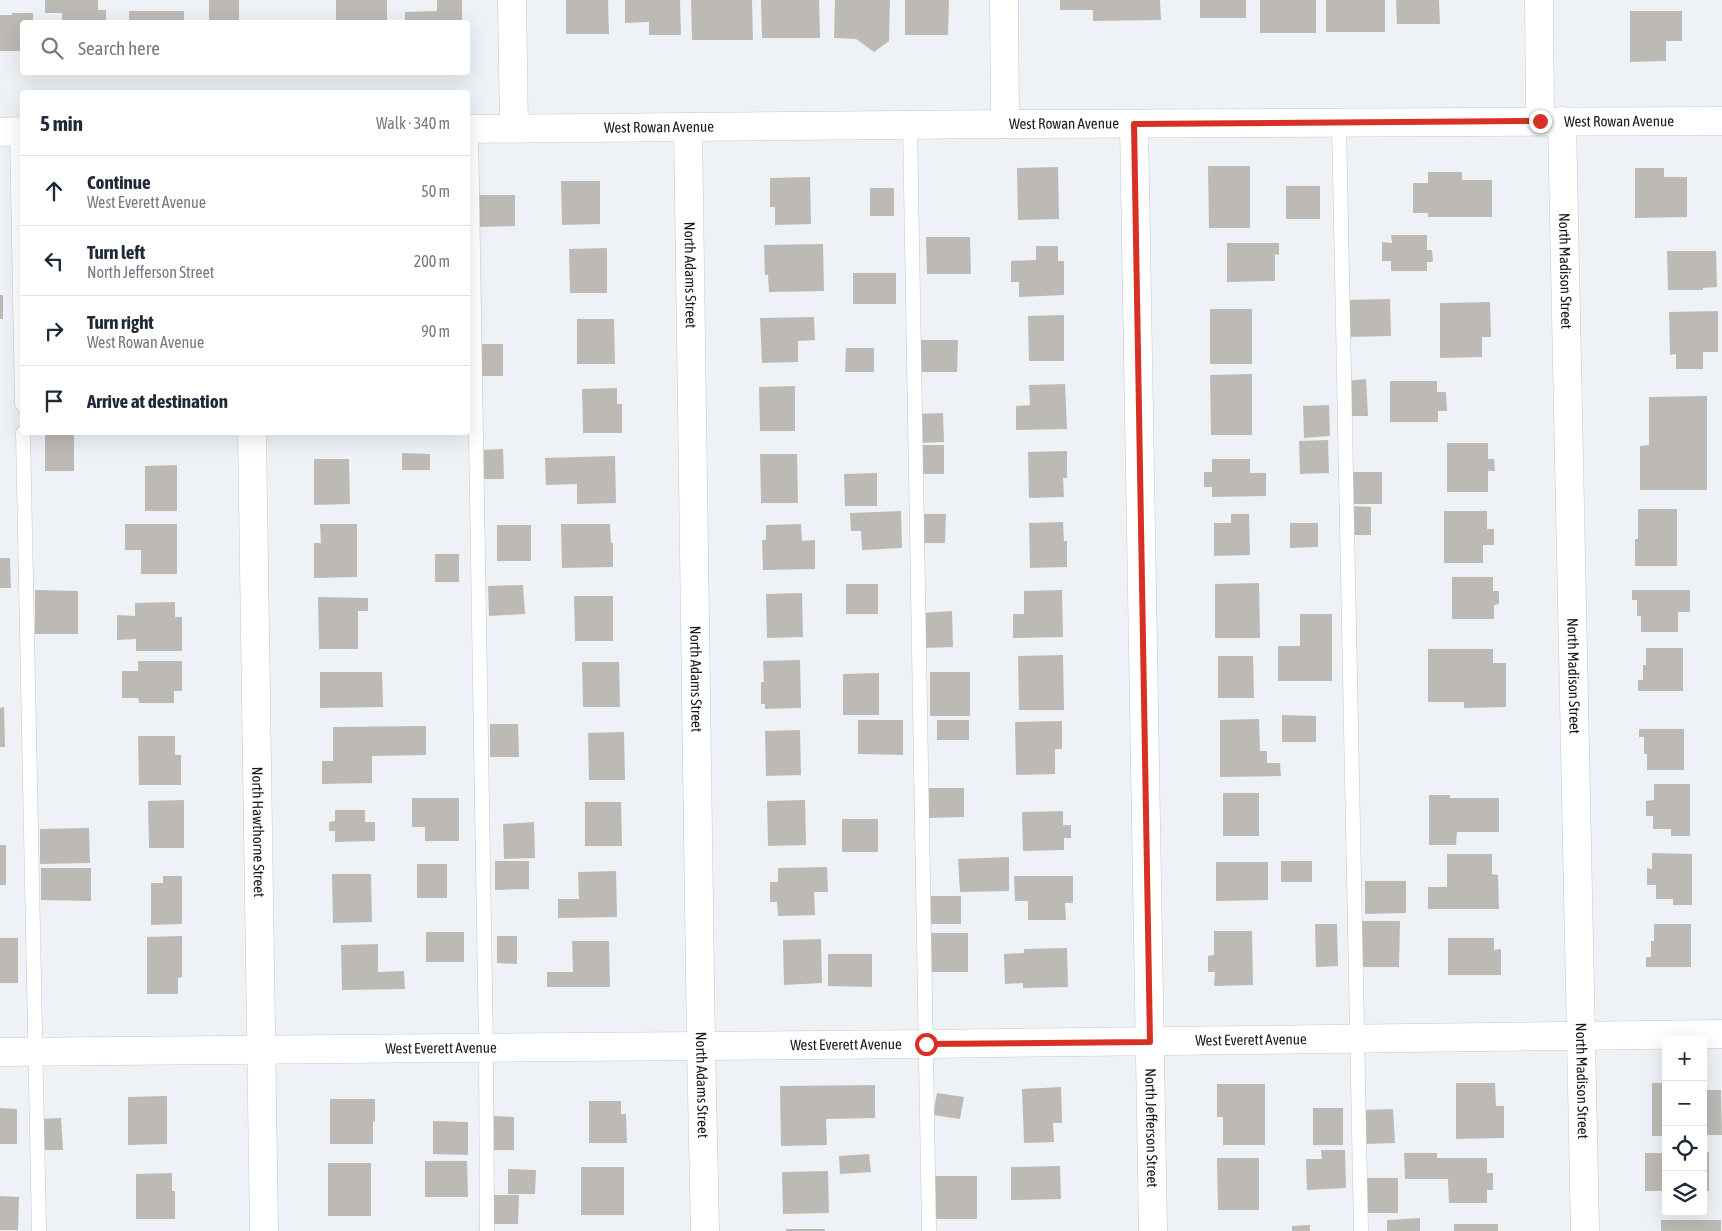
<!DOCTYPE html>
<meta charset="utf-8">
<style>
:root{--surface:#fff;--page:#f6f6f7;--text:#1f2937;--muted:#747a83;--line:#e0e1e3}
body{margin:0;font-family:"Asap Condensed",sans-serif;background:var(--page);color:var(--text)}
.controls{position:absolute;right:15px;bottom:15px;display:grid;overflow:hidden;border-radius:5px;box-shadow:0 5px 20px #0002}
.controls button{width:45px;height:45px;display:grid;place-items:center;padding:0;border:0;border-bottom:1px solid var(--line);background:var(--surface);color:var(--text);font:25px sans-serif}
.stop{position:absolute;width:15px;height:15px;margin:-11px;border:4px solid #d93025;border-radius:50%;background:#fff}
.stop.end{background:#d93025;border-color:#fff;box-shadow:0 1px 5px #0008}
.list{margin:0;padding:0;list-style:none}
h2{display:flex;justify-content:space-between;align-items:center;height:65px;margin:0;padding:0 20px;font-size:21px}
h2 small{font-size:16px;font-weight:400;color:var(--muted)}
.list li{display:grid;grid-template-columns:32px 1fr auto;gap:15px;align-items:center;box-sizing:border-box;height:70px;padding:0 20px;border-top:1px solid var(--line)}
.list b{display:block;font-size:19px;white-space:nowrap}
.list p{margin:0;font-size:16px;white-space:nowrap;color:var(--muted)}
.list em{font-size:16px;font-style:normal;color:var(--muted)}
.icon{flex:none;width:28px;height:28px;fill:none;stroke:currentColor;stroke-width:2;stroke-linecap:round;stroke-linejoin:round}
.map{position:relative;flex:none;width:1722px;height:1231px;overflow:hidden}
.search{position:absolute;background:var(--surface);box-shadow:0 5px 20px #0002;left:20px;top:20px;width:450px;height:55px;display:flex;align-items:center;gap:12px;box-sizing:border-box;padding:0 18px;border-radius:5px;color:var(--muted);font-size:19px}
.panel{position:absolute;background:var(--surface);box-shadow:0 5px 20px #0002;left:20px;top:90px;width:450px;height:345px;border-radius:5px}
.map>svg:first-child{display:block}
.building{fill:#bdbab5}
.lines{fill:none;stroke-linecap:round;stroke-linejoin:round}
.lane-casing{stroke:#c4c8cc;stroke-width:15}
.street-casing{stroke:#c4c8cc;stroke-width:29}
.secondary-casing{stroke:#c4c8cc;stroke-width:29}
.lane{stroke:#fff;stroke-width:14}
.street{stroke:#fff;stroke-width:28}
.secondary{stroke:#fff;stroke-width:28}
.route{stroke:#d93025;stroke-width:6}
.labels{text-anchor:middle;stroke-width:4.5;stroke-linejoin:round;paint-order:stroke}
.street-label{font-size:15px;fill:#191b1c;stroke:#fff}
</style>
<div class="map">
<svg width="1722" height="1231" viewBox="0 0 1722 1231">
<rect width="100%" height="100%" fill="#eef2f7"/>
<path class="building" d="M45,0h53v10h8v12h-44v-9h-17z
M209,0h30v22h-30z
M336,0h51v22h-51z
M437,0h25v22h-57v-10l32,-1z
M566,0h42l1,34h-43z
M625,0h55l1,35h-32v-13l-24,1z
M691,0h61l1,40h-61z
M761,0h58l1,38h-58z
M835,0h55l-1,41 -15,11 -18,-13 -22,-1z
M905,0h44l-1,35h-43z
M1060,0h100l1,20 -68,1v-11h-33z
M1200,0h46v18h-46z
M1260,0h56v33h-56z
M1326,0h59v32h-59z
M1396,0h43l1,24h-43z
M129,11h55v11h-55z
M1630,11h52v30h-16v20l-36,1z
M12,13h21v9h-11v29h-22v-36h12z
M1208,166h42v62h-41z
M1058,167l1,52 -41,1 -1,-52z
M1635,168h29v9h23v40l-52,1z
M1428,172h34v8h30v37h-64v-4h-15v-30h15z
M810,177l1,47 -36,1v-18h-5v-29z
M561,181h39v43l-38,1z
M1286,186h34v33h-34z
M870,188h24v28h-24z
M475,195h40v31l-39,1z
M1391,235h36v15h5l1,12h-6v9h-36v-10h-9v-19l10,1z
M926,237h44l1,37h-44z
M1227,243h52v12l-4,-1v27l-48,1z
M823,244l1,47 -55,1 -1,-17h-3l-1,-30z
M1036,246h22v15h6v34l-45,2v-15h-8v-21l25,-1z
M607,248v45h-37l-1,-44z
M1667,251h49l1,36 -14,1v2h-35z
M853,273h43v31h-43z
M0,295h3v24h-3z
M1390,299l1,37 -44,1 -1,-37z
M1490,302l1,35h-9v20l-42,1v-55z
M1210,309h42v55h-42z
M1718,311v41h-15v17h-27v-15l-6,1 -1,-43z
M1064,315v46h-35l-1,-45z
M814,317l1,23 -17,1v21l-36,1 -2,-45z
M577,319h37l1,45h-38z
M918,340h40l-1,32h-40z
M477,344h26v32h-26z
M846,348h28v24h-29z
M1252,374v61h-41l-1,-60z
M1366,379l2,37h-20l-2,-35z
M1390,381h47v11h9l1,19h-9v11h-48z
M1065,384l2,45 -51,1v-24l14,-1 -1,-20z
M795,386v45h-35l-1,-44z
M617,388v16h5v29h-39l-1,-44z
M1707,396v94h-67v-44l9,-1v-48z
M1329,405l1,31 -26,2 -1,-32z
M943,413l1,29 -25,1v-29z
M45,432h29v39h-29z
M316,432h36v2l-36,1z
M1328,440l1,33 -29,1 -1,-33z
M1447,443h41v16h6l1,12h-7v21h-41z
M921,445h23v29h-23z
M503,449l1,30h-23l-2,-29z
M1067,451v27h-4l1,19 -35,1 -1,-46z
M402,453l28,1v16h-28z
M760,454h37l1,49h-37z
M615,456l1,47 -39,1v-20l-31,1 -1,-27z
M314,459h35l1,45 -36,1z
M1212,459h38v14h16v23l-54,1v-10h-8v-15h8z
M177,465v46h-32v-45z
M1351,472h31v32h-31z
M877,473v33h-32l-1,-32z
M1352,506l19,1v28h-20z
M1638,509h39v57h-42v-27h3z
M901,511l1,37 -40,2 -1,-19h-10l-1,-18z
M1444,511h43v18h7v16h-11v18h-39z
M922,514h24l-1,29h-23z
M1231,514h18l1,41 -36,1v-33h17z
M1063,522l1,19h3v26l-37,1 -1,-45z
M1290,523h28v24l-28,1z
M125,524h52v50h-36v-24h-16z
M320,524h37v53l-43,1v-35h7z
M561,524h49l1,19h2v24l-51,1z
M801,524l1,17 13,-1v29l-52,1 -1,-30h4v-15z
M497,525h34v36h-34z
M435,554h24v28h-24z
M0,558h10l1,30h-11z
M1452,577h41v14h6v13l-5,1v14h-42z
M1259,583l1,55h-45v-54z
M846,584h32v30h-32z
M523,585l2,29 -36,2 -1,-30z
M35,590l43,1v43h-43z
M1062,590l1,47 -50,1v-24h11v-23z
M1632,590h58v22h-12v20h-37v-16h-4v-16h-5z
M802,593l1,44 -36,1 -1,-44z
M574,596h39v45h-38z
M318,597l50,1v13h-10v38h-39z
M175,602v15h7v34h-46v-12l-19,1v-25l18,1v-13z
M952,611l1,36 -30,1 -1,-35z
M1300,614h32v67h-54v-35h22z
M1646,648h37v43h-45v-11h5v-15h3z
M1428,649h65v14h13v44l-42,1v-6h-36z
M1063,655l1,55h-45l-1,-54z
M1218,656h35l1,42h-36z
M800,660l1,48 -36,1v-5h-4v-22h3l-1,-21z
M138,661h44v30h-8v12h-35l-1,-5h-16v-27h16z
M582,662h37l1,45h-37z
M320,672h62l1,35 -63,1z
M930,672h40v44h-40z
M879,673v42h-36v-41z
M4,707l1,40h-5v-39z
M1282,715l34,1v26h-34z
M1259,719l1,32h7v12h13l1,13 -61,1v-57z
M858,720h45v35l-45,-1z
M937,720h32v20h-32z
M1062,721v28h-7v25l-39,1 -1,-53z
M490,724h28l1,33h-29z
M426,726v29l-54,1v27l-50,1v-23h11v-34z
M1639,729h45v41h-37v-16h-3v-17h-5z
M800,730l1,45 -35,1 -1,-45z
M624,732l1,48h-36l-1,-47z
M138,736h37v19h6v30h-42z
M1654,784h36v52h-19v-7h-18v-13h-7v-15l8,-1z
M928,788h36v29l-36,1z
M1223,793h36v43h-36z
M1429,795h21v3h49v34h-42l-1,13h-27z
M412,798h47v43h-34v-14h-13z
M184,800v48h-35l-1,-47z
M805,800l1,45 -38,1 -1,-45z
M585,802h36l1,44h-37z
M335,810h30v12h10v19l-40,1v-11h-6v-9l6,-1z
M1063,811v14h8v13h-7v12l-41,1 -1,-39z
M842,819h36v33h-36z
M534,822l1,36 -31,1 -1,-35z
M89,828l1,35 -50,1v-35z
M0,845h6v40h-6z
M1652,853l40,1v51h-19v-6h-17v-14h-9v-17l5,1z
M1447,854h45v20l6,1 1,34h-71v-22h19z
M1009,857v34l-49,1 -2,-33z
M495,861h34v28l-34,1z
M1281,861h31v21h-31z
M1216,862h52v38l-52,1z
M417,864h30v34h-30z
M827,867l1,25h-14l1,23 -37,1 -1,-14h-7v-20h8v-14z
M41,868h50v33l-50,-1z
M616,871l1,46 -59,1v-19h21l-1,-27z
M332,874h39l1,48 -39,1z
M163,876h19v48l-31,1v-42h12z
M1014,876h59v27h-8l1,17h-38v-19h-13z
M1365,881h41v32l-41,1z
M928,896h33v28h-33z
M1360,921h40l-1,46h-39z
M1315,924h22l1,42 -22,1z
M1654,924h37v43h-45v-10h5v-16h3z
M1214,931h38l1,54 -39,1 1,-14h-7v-16l6,-1z
M426,932h38v30h-38z
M928,933h40v39h-39z
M182,936v41l-4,1v16h-31v-57z
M497,936h20v28l-20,-1z
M0,938h18v45h-18z
M1448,938h46v12l7,-1v26h-53z
M821,939l1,44 -38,2 -1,-45z
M572,941h37l1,46h-63v-15h26z
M378,944v28l26,-1 1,18 -63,1 -1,-45z
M1067,948l1,39 -45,1v-5l-18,1 -1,-30 20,-1v-4z
M828,954h44v33l-44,-1z
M1456,1083h39l1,23h8v32l-48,1z
M1652,1083h14v53h-14z
M1217,1084h48v61h-42v-28h-6z
M875,1085v33l-49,1 1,26 -46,1 -1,-60z
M1061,1087l1,36h-9l1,19 -30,1 -2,-54z
M1703,1090h18l1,45h-19z
M937,1093l27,4 -4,22 -27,-4z
M167,1096v48l-39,1v-48z
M330,1099h45v23l-2,-1v23h-43z
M589,1101h32v13h5l1,29h-38z
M0,1108l17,1v35h-17z
M1313,1108h30v37h-30z
M1393,1109l2,34 -31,1 -2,-34z
M491,1116l23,1v33h-23z
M61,1118l2,32h-23l-1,-31z
M433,1121l35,1v33l-35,-1z
M1321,1150h24l1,38 -39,2 -1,-31h16z
M1709,1152v39h-6v-38z
M1404,1153h33v5h50v15h6v17h-6v13h-38l-1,-24h-43z
M1645,1153h21v38h-21z
M869,1154l2,18 -31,2 -1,-18z
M1217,1158h42v52h-41z
M425,1161h42l1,36h-43z
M328,1163h43v53h-43z
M1060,1166l1,33 -50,1v-33z
M581,1167h43v48h-43z
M508,1169l28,1 -1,24h-27z
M828,1171l1,42 -46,1 -1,-42z
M172,1173v18h3v28h-39v-45z
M935,1176h42v43h-42z
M1363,1178h35v35h-35z
M489,1195h30l-1,29h-29z
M0,1196l19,1 -1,33h-18z
M1420,1218v13h-33v-11z
M1661,1220h60v11h-60z
M1454,1224h44v7h-44z
M1310,1225v6h-18v-5z
M786,1229h39v2h-39z"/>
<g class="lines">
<defs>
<path id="lane" d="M1339,122l22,1109
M910,125l19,1106
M471,129l15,919 1,183
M17,131l5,273
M23,432l16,799"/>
<g id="street">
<path d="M512,0l2,128"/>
<path d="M1004,0l1,124"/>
<path d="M1539,0l1,121"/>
<path id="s1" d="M1562,121l23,1110"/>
<path id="s2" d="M1134,124l19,1107"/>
<path id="s3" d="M688,127l13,919 4,185"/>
<path id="s4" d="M252,432l12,799"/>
<path id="s5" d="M0,1052l926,-8 796,-10"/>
</g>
<g id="secondary">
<path id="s6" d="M468,129l537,-5 717,-3"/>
<path d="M0,132l22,-1"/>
</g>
</defs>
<use href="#lane" class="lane-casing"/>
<use href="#street" class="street-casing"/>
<use href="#secondary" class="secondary-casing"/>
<use href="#lane" class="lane"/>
<use href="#street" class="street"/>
<use href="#secondary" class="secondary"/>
</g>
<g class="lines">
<path class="route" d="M926,1044l224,-2 -16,-918 406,-3"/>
</g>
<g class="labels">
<g class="street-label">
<text dy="5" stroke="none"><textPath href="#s6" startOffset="1151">West Rowan Avenue</textPath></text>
<text dy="5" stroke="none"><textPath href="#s6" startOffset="596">West Rowan Avenue</textPath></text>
<text dy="5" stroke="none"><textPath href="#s6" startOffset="191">West Rowan Avenue</textPath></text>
<text dy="5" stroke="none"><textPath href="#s1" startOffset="150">North Madison Street</textPath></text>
<text dy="5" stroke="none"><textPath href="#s3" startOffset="148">North Adams Street</textPath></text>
<text dy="5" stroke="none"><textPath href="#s1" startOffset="555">North Madison Street</textPath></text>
<text dy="5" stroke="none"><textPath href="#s3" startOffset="552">North Adams Street</textPath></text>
<text dy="5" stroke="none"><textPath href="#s4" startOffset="400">North Hawthorne Street</textPath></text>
<text dy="5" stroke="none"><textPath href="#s5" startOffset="1251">West Everett Avenue</textPath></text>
<text dy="5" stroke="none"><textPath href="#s5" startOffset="846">West Everett Avenue</textPath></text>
<text dy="5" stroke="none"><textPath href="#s5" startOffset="441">West Everett Avenue</textPath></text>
<text dy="5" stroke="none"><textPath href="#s1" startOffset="960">North Madison Street</textPath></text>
<text dy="5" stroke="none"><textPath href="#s3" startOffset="958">North Adams Street</textPath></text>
<text dy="5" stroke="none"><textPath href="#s2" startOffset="1004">North Jefferson Street</textPath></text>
</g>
</g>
</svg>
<div class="controls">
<button>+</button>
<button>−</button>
<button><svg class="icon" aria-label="locate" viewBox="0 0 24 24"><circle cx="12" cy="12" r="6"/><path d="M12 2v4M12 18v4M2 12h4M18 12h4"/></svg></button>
<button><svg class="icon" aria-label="layers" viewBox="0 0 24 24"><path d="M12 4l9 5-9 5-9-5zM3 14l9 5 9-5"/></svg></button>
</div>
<div class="stop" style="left:926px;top:1044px"></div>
<div class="stop end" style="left:1540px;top:121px"></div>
<div class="search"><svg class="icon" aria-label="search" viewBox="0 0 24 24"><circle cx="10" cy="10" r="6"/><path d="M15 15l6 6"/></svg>Search here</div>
<section class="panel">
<h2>5 min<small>Walk · 340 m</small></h2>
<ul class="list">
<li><svg class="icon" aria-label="ahead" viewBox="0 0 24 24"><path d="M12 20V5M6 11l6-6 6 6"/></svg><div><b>Continue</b><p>West Everett Avenue</p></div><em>50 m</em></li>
<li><svg class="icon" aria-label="left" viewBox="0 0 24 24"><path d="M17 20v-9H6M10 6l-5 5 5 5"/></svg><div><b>Turn left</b><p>North Jefferson Street</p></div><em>200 m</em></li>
<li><svg class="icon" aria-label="right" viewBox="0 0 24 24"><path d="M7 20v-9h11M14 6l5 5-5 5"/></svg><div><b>Turn right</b><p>West Rowan Avenue</p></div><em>90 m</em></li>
<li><svg class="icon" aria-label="arrive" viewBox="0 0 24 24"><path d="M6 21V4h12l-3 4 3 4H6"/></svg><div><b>Arrive at destination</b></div></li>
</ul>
</section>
</div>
